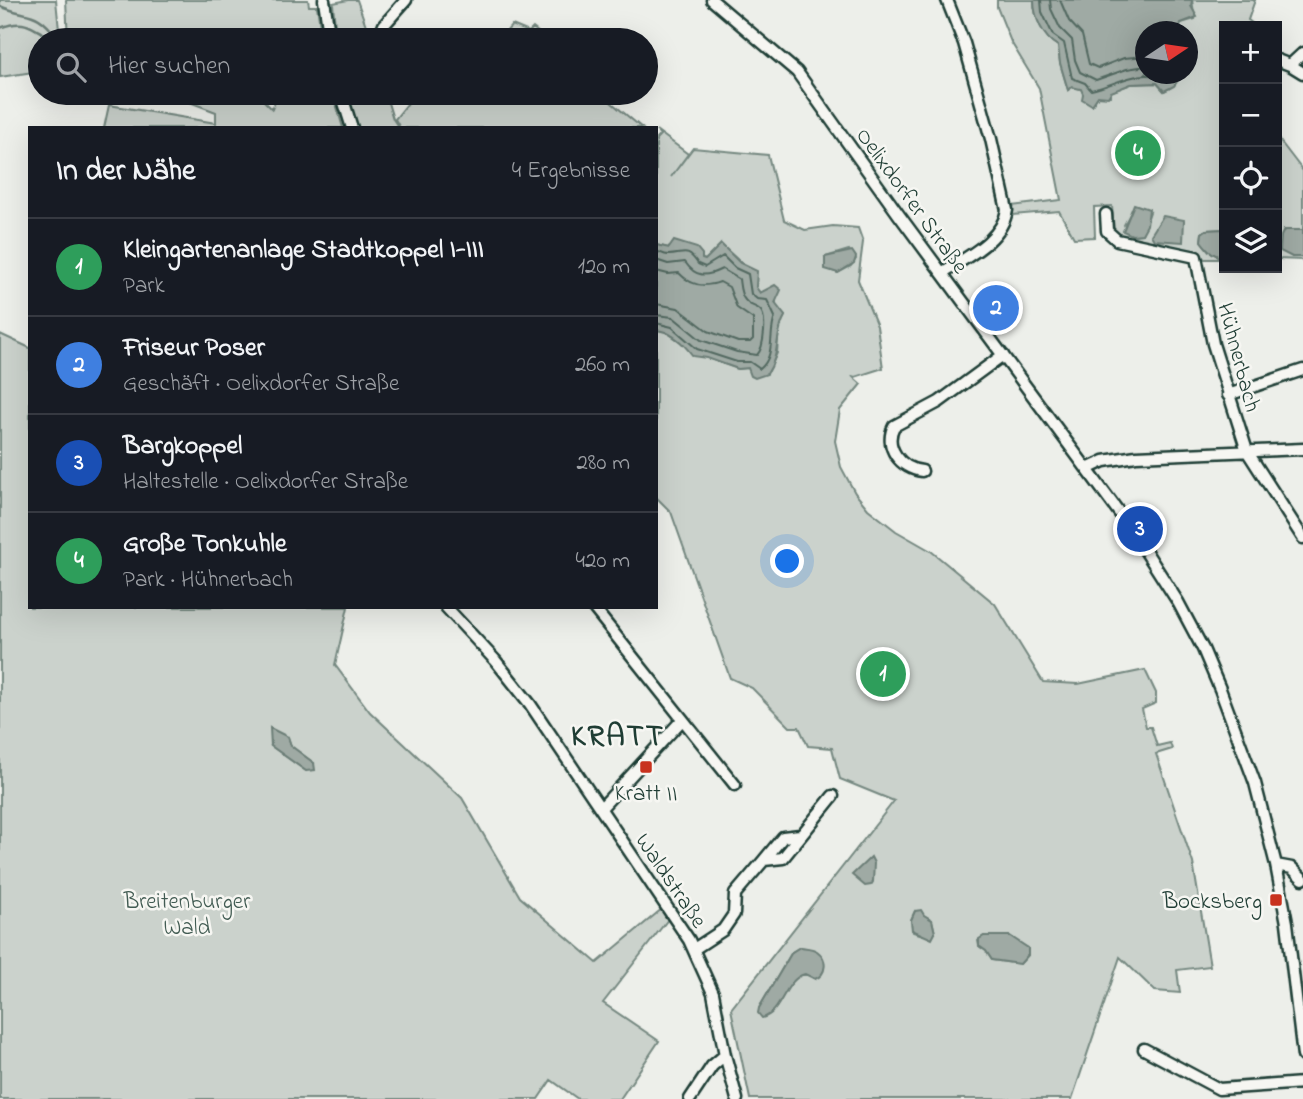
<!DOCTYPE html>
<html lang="de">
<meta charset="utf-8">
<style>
:root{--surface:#171b24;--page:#20242c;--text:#f1f3f6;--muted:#9ea1a6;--line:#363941;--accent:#0f766e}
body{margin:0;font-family:"Indie Flower",sans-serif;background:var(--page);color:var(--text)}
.controls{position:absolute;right:21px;top:21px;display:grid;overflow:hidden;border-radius:0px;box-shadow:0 7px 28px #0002}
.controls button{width:63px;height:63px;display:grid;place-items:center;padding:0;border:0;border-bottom:2px solid var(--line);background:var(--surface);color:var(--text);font:35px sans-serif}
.compass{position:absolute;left:1135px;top:21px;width:63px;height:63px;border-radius:50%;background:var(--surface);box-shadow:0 7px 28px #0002;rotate:77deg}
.you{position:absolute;left:788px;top:562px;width:24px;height:24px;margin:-18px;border:5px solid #fff;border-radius:50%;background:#1a73e8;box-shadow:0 0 0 10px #1a73e833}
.badge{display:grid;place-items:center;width:46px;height:46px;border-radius:50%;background:var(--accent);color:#fff;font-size:23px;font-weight:700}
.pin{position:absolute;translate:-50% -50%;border:4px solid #fff;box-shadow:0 2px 7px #0006}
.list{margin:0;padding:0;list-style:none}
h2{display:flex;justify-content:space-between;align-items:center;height:91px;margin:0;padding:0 28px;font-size:30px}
h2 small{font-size:23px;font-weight:400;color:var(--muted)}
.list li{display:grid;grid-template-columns:46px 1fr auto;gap:21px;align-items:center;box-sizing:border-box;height:98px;padding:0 28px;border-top:2px solid var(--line)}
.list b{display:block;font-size:26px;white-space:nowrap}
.list p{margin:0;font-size:23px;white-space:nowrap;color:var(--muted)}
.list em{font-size:23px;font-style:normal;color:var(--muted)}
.icon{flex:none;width:38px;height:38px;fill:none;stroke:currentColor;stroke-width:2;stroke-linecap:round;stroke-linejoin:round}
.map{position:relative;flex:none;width:1303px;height:1099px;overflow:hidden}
.search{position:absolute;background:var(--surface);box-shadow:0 7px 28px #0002;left:28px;top:28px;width:630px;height:77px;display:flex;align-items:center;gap:18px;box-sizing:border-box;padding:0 24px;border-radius:38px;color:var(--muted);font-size:26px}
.panel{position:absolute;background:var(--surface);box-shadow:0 7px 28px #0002;left:28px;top:126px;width:630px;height:483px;border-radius:0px}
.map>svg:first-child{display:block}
.green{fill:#cbd2cc;stroke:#758880;stroke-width:2;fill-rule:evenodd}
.water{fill:#9faaa4;stroke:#6c7e77;stroke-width:2}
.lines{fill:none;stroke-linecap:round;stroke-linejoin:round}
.shore{stroke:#526961;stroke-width:2}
.stream{stroke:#6c7e77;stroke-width:2.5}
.minor-casing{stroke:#1f3d34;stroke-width:15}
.minor{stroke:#f6f6f2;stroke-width:10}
.poi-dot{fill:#c8321e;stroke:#f6f6f2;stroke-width:2.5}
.labels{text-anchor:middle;stroke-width:5;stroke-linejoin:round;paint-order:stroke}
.street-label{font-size:23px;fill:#1f3d34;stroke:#f6f6f2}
.poi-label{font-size:23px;fill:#1f3d34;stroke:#f6f6f2}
.park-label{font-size:23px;fill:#415b52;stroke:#f6f6f2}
.district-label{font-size:30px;font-weight:bold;letter-spacing:2px;fill:#1f3d34;stroke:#f6f6f2}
</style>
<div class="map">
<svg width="1303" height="1099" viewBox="0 0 1303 1099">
<rect width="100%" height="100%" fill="#edefea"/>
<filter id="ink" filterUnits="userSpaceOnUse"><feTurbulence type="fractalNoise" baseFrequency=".0143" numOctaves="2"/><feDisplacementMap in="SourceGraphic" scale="14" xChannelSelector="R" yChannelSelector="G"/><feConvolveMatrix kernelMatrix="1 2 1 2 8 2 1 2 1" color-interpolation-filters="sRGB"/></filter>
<g filter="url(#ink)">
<path class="green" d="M0,0h56l4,40h-20v31l-40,6z
M66,0h242l1,6h8l5,34h-254z
M348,0h9l14,40h-35l-3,-37z
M997,0h37c0,17 9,38 24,46l2,17 8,27 4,-3 9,2 5,10 6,6 6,-9h12v-4l21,-8 26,-1 7,8c9,-3 14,-9 17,-17h7v-42l-9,-1 -1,-2 3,-6 14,-4 -3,-19h63l-7,20 8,6h-32v56l-4,7 4,5v135l-18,1 -4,3 -1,8 8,10 15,8h-19l-12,-6 -75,-15 -4,-6 -2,-26 -18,1 1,30 -21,1 -15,-27 -46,4 -2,-9 50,-6 -22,-112 -28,-46 -14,-35zM1150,212l-8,22 -10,1 -8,-10 6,-11z
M512,25l17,7 4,-4 15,12h-49z
M153,93h103l16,16 3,-7 -6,-9h64l10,35h-239l5,-23 107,18v-11l-37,-14z
M347,93h38l8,26 6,9h-41z
M416,93h184l42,35h-242l-5,-9z
M656,130l32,24 -17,23 22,-29 75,7 16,65 21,10 28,-4 25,2 5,14 -5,38 19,46 6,42 -28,9 -3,-1 9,8 -21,26 -5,31 6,26 14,26 13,16 28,22 35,20 64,53 48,78 35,2 67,-14 11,23v10l-14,6 4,18h5l6,19 13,-3 2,6 -16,5 37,109 17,103 -33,4 3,23 -25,-2 -35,-34 -48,142h-322l-19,-90 163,-208 -54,-22 -8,-31 -24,-2 -9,-19h-9l-38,-39 -22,-10 -59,-166 -15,-15v-167l9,1 36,25 37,13 10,-1 3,4 18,-1 8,-18 2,-26 6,-11 -9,-10v-8l-9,-8 -4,3 -6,-2c-6,-23 -19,-31 -36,-46l-15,15 -4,-1 -8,-11 -17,-5 -8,5 -13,-3v-106l4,-4zM849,250l7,9 -5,7 -13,7 -6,-2 -7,-14zM915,911l17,9 3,13 -12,2 -10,-3 -2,-12zM984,936h23l21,12v7l-8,9 -28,-4 -6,-9 -7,-5 -1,-5zM800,947l14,3 9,9 -8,20 -5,-4h-10l-41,33 33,-56z
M1277,137l26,34v59h-19l-4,15 12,12h11v3l-26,-1z
M0,334l30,14v259h318l-13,58 35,47 92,86 58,99 77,66 66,-55 6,10 -66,85 56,38 -39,58h-42l-27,-19 -13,19h-538zM288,737l3,9 23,17 -8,8 -35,-25z"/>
<path class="water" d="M1034,0h158l-1,6 6,11 -16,6 -2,8 -33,1v42h35v2l-7,10 -10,5 -7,-8 -26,1 -20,8 -3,5 -10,-1 -6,9 -10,-6 1,-5 -2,-5 -9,-2 -4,3 -8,-27 -2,-17c-15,-8 -24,-29 -24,-46z
M1134,204l15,5 -2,16 -5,9 -10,1 -9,-4z
M1163,216l21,4 -1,22 -29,-2 -3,-5z
M1224,229v28c-10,0 -17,-8 -23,-16l1,-8 4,-3z
M1284,230h19v27h-11l-12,-6 1,-15z
M674,241l23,7 5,6v5l3,1 16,-16 19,19 17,8 -1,16 4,6 15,-8 6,5 -6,13 10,13c-11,19 -4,38 -18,58l-12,4 -4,-2 -3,-8 -10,1 -31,-11 -14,-2c-9,-12 -22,-25 -37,-26v-85l13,3z
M852,251l4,6 -2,6 -16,10 -13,-4v-12z
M270,728l18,9 3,9 23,17 1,7 -9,1 -35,-25z
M871,857l3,6 -1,19 -2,3 -6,1 -13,-11z
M921,910l3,5 8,5 3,13 -3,6 -20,-9 -1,-10 4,-9z
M984,936h26l18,12v7l-8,9 -28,-4 -6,-9 -7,-5v-7z
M800,947c6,1 12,1 17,4 11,8 10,23 -2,28l-10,-5c-22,6 -22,39 -43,44l-4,-5 1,-5 33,-56z"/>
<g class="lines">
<path class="shore" d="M1041,0l1,12 11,23 11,8 8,35 13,5 6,7c25,-5 50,-24 76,-10l6,-6
M1050,0l1,9 9,19 12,12 3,20 5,12 16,8 31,-11 19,-3
M1060,0l9,21 13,14 7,29 9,4 26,-10 22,-2
M656,251c4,1 8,4 12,4 16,0 19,-8 30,9l7,3 18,-11 12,12 13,6 3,20 6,5 10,1 8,17c-7,17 1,39 -15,52l-10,-7h-13l-40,-13 -25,-22 -16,-4
M656,260l12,4 17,-2c11,16 21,15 37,7l17,10c1,7 1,15 6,21 4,6 9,5 14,9 9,6 5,39 -2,46l-20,-3 -36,-12 -28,-23 -17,-2
M656,271l12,3 11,-1c12,13 25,15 41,9l9,5 8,21 16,11v20l-3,3h-12l-30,-11 -30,-23 -22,-4"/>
<path class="stream" d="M0,6c28,12 36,3 56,30
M0,28c35,-14 33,11 62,8
M64,36l7,4"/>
<defs>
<path id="minor" d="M324,0l6,40
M712,0l85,72 102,143 233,315 46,72 25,47 17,40 35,94 21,82 11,58 16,133
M378,40l6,-15 22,-25
M1303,53l-13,12 13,8
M1277,60l13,5
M341,93l11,35
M1106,214l1,17 10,9 79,17 17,87 34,107 56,87
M942,273c24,-16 60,-32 65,-63l-16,-71 -27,-96 -17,-43
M1228,395l75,-25
M1087,469l17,-8 32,-5 167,-7
M922,471c-21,-2 -39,-24 -28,-45l45,-24 64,-47
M446,607l49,53 35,44 159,236 24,53 12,62 12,44
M593,607l142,178
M601,808l81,-88
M764,860l19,-23 17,-2
M1276,865l16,3 11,11
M694,949l29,-19 11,-16 1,-20 29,-34 19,-2 50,-62
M1144,1049l75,40 84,-6
M690,1099l22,-33 13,-11"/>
</defs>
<use href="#minor" class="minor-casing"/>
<use href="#minor" class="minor"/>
</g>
</g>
<g class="poi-dot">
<rect x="639" y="760" width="14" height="14" rx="3.5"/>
<rect x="1269" y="893" width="14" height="14" rx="3.5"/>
</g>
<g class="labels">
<g class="street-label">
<text transform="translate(913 200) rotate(54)" y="8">Oelixdorfer Straße</text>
<text transform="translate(1240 357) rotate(75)" y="8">Hühnerbach</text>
<text transform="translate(672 880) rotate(56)" y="8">Waldstraße</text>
</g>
<g class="poi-label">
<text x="646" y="800">Kratt II</text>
<text x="1262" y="908" text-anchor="end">Bocksberg</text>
</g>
<g class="park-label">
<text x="187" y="908">Breitenburger<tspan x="187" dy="26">Wald</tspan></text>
</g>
<g class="district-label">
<text x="618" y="745">KRATT</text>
</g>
</g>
</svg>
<div class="controls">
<button>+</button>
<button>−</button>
<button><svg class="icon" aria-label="locate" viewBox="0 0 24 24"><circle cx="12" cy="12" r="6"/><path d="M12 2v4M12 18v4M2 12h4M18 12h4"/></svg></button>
<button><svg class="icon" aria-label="layers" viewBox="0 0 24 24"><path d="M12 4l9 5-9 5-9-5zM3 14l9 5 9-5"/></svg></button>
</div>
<svg class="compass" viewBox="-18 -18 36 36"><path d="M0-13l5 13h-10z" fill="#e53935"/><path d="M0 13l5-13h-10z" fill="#9ea1a6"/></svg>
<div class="you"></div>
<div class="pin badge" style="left:883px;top:674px;background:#2e9e5b">1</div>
<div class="pin badge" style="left:996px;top:308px;background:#3f7fe0">2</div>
<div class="pin badge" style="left:1140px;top:529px;background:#1a4fb4">3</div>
<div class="pin badge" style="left:1138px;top:153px;background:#2e9e5b">4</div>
<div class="search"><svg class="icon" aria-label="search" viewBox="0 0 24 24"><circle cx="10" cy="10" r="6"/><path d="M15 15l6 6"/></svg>Hier suchen</div>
<section class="panel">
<h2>In der Nähe<small>4 Ergebnisse</small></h2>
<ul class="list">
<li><span class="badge" style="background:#2e9e5b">1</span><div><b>Kleingartenanlage Stadtkoppel I-III</b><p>Park</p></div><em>120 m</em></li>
<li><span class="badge" style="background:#3f7fe0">2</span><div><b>Friseur Poser</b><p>Geschäft · Oelixdorfer Straße</p></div><em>260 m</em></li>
<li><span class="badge" style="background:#1a4fb4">3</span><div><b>Bargkoppel</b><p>Haltestelle · Oelixdorfer Straße</p></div><em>280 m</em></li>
<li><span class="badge" style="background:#2e9e5b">4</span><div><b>Große Tonkuhle</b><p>Park · Hühnerbach</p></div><em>420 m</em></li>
</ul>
</section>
</div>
